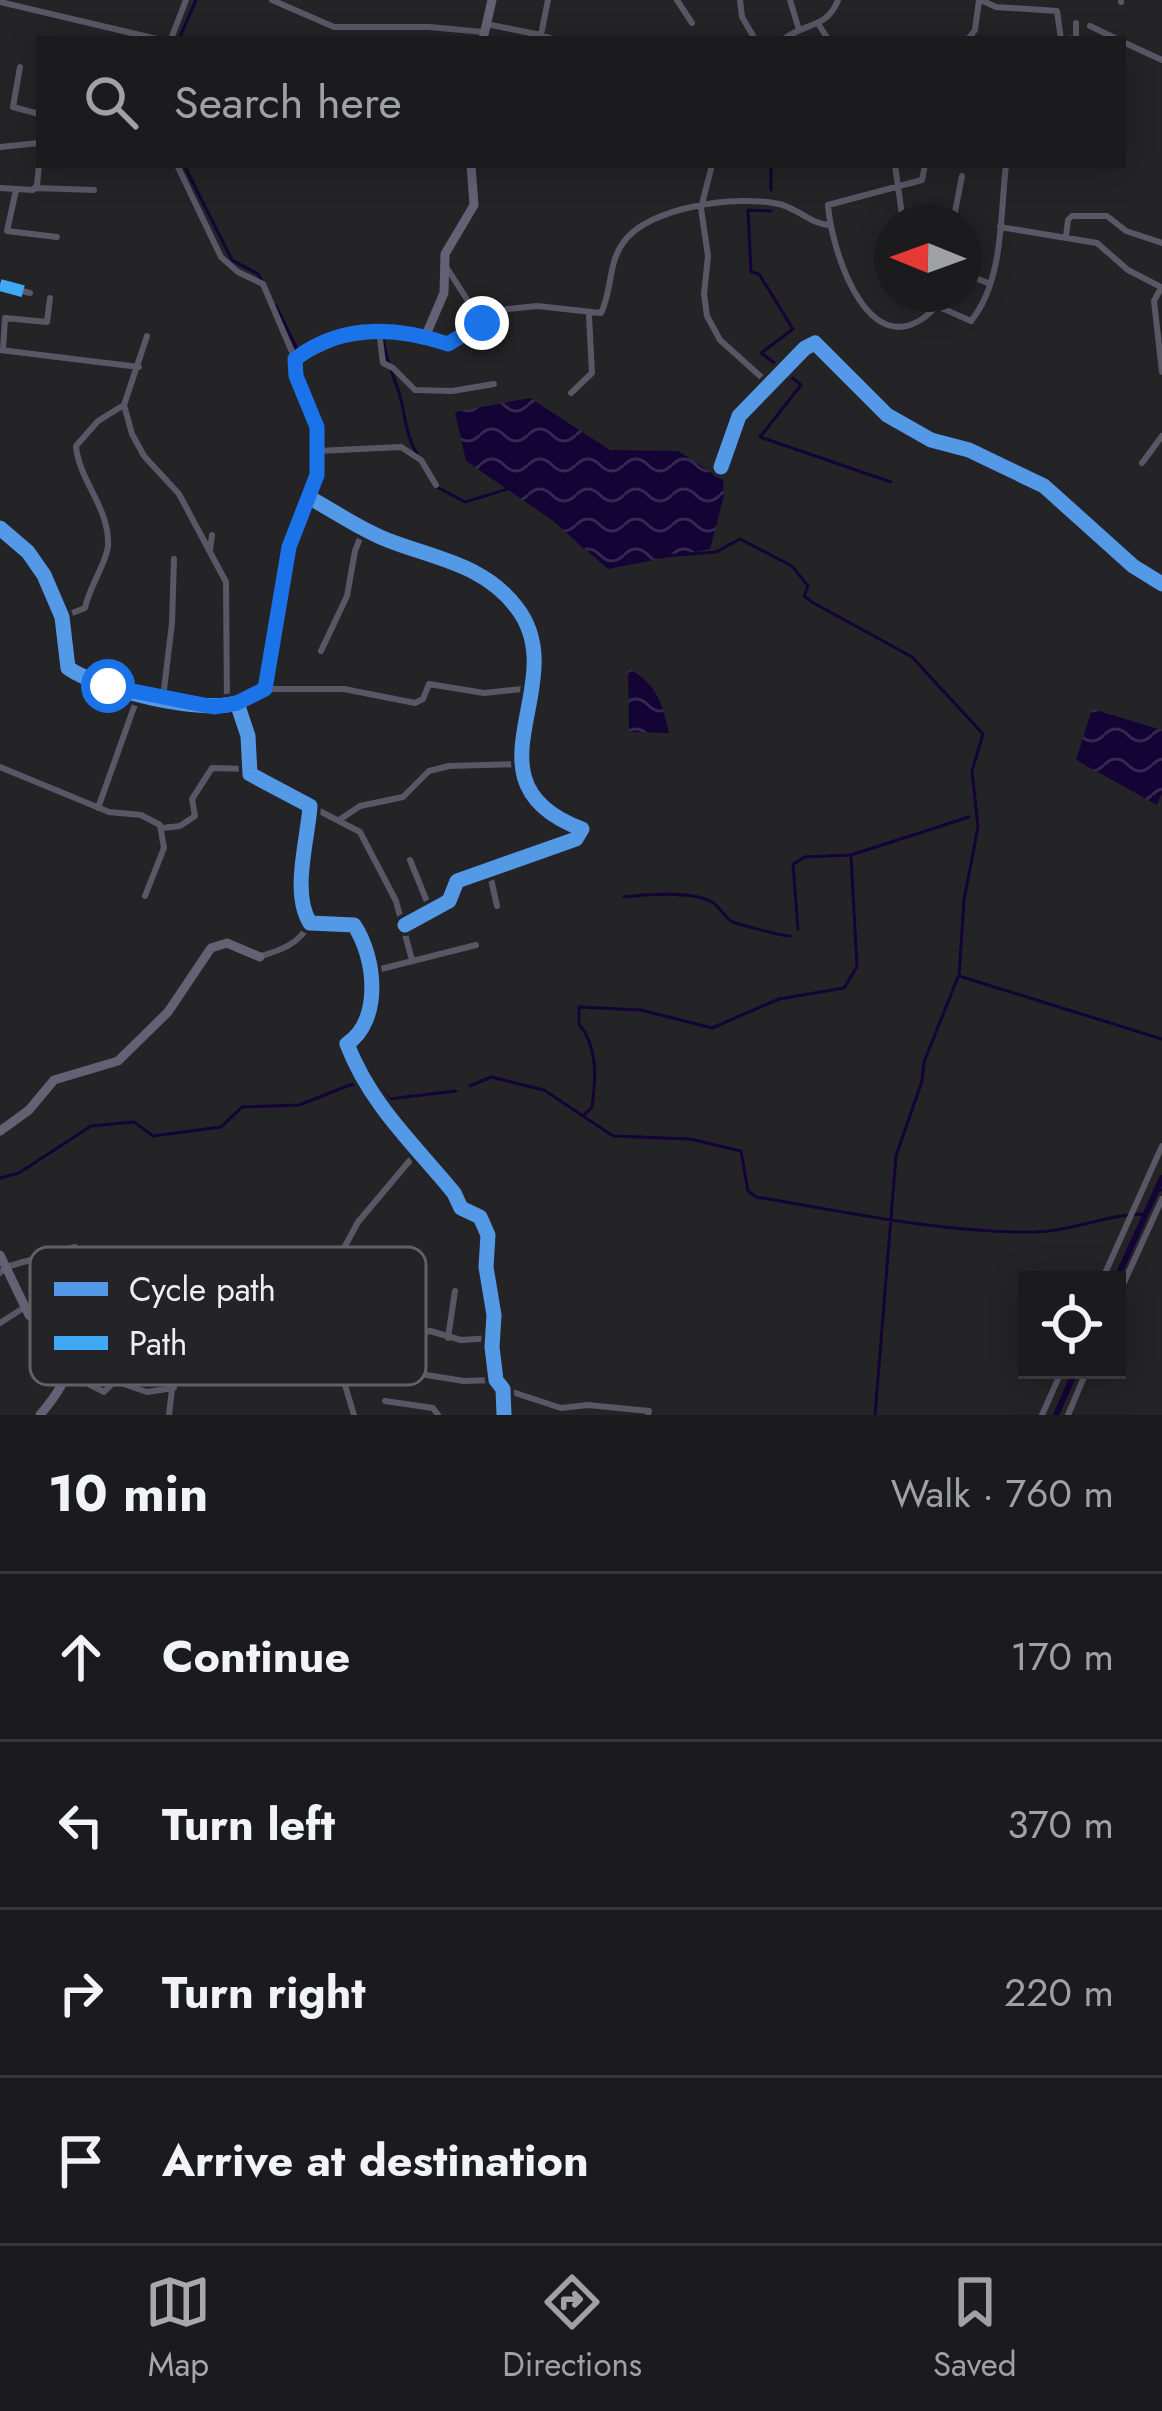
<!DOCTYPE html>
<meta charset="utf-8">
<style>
:root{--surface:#1b1b1d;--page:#242426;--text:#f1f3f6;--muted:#a0a1a4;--line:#39393b;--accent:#a8a8ab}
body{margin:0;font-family:Jost,sans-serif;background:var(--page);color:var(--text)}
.controls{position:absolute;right:36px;bottom:36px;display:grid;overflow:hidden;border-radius:0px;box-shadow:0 6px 30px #0003}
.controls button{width:108px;height:108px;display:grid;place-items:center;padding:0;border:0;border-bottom:3px solid var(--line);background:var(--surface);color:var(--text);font:60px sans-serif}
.compass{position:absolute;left:874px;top:204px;width:108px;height:108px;border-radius:50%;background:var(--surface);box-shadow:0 6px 30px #0003;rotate:271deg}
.stop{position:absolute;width:36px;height:36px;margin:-27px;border:9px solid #1a73e8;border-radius:50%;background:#fff}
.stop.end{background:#1a73e8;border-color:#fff;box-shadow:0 3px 12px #0008}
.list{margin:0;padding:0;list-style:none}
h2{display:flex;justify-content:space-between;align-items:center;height:156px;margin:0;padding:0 48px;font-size:51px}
h2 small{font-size:39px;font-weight:400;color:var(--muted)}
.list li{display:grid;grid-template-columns:78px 1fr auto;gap:36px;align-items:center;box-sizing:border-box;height:168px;padding:0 48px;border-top:3px solid var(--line)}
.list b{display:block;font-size:45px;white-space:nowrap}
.list em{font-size:39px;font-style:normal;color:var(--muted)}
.icon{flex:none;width:66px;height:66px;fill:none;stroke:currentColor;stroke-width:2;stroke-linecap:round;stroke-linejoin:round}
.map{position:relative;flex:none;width:1162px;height:1415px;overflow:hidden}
.search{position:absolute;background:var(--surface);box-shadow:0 6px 30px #0003;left:36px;right:36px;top:36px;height:132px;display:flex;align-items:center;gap:30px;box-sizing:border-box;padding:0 42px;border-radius:0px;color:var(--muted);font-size:45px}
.sheet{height:828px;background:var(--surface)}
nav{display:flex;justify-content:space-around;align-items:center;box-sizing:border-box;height:168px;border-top:3px solid var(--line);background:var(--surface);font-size:33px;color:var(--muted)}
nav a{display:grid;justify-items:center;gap:6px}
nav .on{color:var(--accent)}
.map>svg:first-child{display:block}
.water{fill:url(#water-waves)}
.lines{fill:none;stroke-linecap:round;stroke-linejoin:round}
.stream{stroke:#140335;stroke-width:3}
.canal{stroke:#140335;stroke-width:6}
.street{stroke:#595766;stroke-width:6}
.secondary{stroke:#646175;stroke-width:9}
.quiet{stroke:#3fa9f5;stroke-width:12;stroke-dasharray:24 12;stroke-linecap:butt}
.cycleway-casing{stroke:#232328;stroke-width:22}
.cycleway{stroke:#5399e6;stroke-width:15}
.route{stroke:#1a73e8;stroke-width:15}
.key{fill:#232328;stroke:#606065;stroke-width:3}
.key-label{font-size:33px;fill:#efeff2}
</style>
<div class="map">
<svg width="1162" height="1415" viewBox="0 0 1162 1415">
<defs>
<pattern id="water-waves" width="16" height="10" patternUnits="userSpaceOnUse" patternTransform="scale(3)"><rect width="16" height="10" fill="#140335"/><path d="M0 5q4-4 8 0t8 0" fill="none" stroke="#362853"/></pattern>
</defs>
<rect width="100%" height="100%" fill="#242427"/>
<path class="water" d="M530,398l80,52 68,1 45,29 1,16 -14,53 -102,20 -56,-49 -86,-59 -11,-49z
M628,668c29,17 34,33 41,65l-40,-1z
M1092,709l70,21v63l-5,12 -81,-45z"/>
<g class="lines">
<path class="stream" d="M179,39l17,-39
M184,165l48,95 26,14 5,8
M771,190v-25
M771,211l-23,-1 3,62 8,2 34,55 -32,24 15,11
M276,306l21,43 10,-2
M359,335l24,3c2,21 11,38 17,58 6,22 5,37 17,58
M789,375l12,10 -41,52 131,45
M437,487l28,15 46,-14
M569,533l15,14
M654,557l62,-5 24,-13 52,27 16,20 -4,10 8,6 100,55 71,77 -11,37 6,56 -14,73 -5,76 203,63
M624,897c21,-3 69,-6 88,5 8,4 12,16 21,20 8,3 49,14 57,14
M798,929l-5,-65 12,-7 44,-2
M470,1086l21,-9 53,13 69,46 77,3 51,12 7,40 8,6c93,15 184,36 279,35 39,-1 72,-18 111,-18
M584,1115l8,-8c4,-29 6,-60 -13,-83v-17l62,3 71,18 67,-29 65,-11 13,-21 -6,-112 118,-38
M0,1178l19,-5 72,-47 43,-4 19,14 68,-9 21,-20 57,-2 51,-20 26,-3 13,17 67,-8
M1157,1190h5
M875,1415l21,-259 26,-75 2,-19 34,-85"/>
<path class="canal" d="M1116,1280l46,-102
M1056,1415l20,-45"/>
<path class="street" d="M272,0l62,27h95l55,5
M677,0l15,23
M740,0l2,17 13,22
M790,0l9,30
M981,0l15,7 61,4 4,28
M1121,0v2
M0,2l157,37
M486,24l55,11 7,-35
M819,25l9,14
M1090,26l27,13
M541,35l12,4
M171,39l15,-39
M784,39c20,-16 44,-11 54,-39
M968,39l7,-9 4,-30
M1067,39l9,-1v-15
M1123,42l39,18
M20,67l-7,40 26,7
M0,147l39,-4
M177,165l44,92 17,15 25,12 32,75
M712,165l-11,43 7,48 -4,38 3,22 13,24 49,44
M895,165l8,57
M925,165l-3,15 -94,25c4,50 44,170 109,101l34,15c33,-41 29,-106 35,-156
M0,188l33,2 4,-5 2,-20
M35,188l59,2
M16,190l-9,41 50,6
M953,222l9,-46
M1000,227l97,16 31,27 33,17
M1066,236l2,-16 4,-4h35l19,15 36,12
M445,265l37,58
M964,273l26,11
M0,285l30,8
M1161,288l-7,13 8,71
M379,331l4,32 10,5 22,22 37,1 42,-7
M147,336l-23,69 8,29 12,22 35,38 47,88 1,124
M425,337l23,7 59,-35 30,-3 64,7c11,-21 7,-50 22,-70 25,-37 115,-48 156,-39 18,4 30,19 50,21
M0,350l139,17
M3,350l2,-32 42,4 3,-24
M571,393l21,-20 -3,-57
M317,451l84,-4 20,13 15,25
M1142,463l20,-27
M721,467l18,-51 66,-68 10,-5 72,72 44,25 38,10 75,36 89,80 29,18
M310,498c26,14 52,33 80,43 47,18 95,24 127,67 58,76 -60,174 65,221l-6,10 -119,42 -8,20 -44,24
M210,550l2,-15
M62,617l23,-9c4,-21 21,-44 23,-62 2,-38 -29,-65 -32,-100l22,-25 26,-16
M321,651l26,-55 8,-45 9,-23
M265,689h79l71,14 8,-4 6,-15 55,9 47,-5
M163,698l9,-75 2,-64
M0,767l109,45 32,3 19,10 4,23 -19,48
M310,806l50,26 36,69 16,59
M98,808l41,-115
M339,820l21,-14 43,-9 26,-26 20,-5 74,-2
M162,828l18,-2 15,-10 -3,-17 20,-31 36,1
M410,860l20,49
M489,870l8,36
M261,956c21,-6 39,-13 49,-33
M369,972l107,-27
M347,1044c24,62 67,100 107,149l7,15 19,9 8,18 -2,32 8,48 -2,32 4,33 7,9 1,26
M0,1273l6,-6 69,-20
M1102,1280l60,-134
M1117,1298l45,-99
M0,1323l25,-16
M448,1338l7,-47
M64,1345l112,8 -7,62
M403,1346l3,-8 24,-7 31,9 31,-2
M389,1369l75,12 32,-1
M75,1377l29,15 11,-11 32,11 27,-4
M503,1389l58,19 27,-3 61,6 -1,4
M385,1401l48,7 5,7
M354,1415l-9,-30 7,-81 -22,-30 28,-52 59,-70
M1042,1415l20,-45
M1068,1415l19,-45"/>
<path class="secondary" d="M483,39l9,-39
M0,528l28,24 16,23 18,42 6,51c32,22 133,46 169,35l11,33 2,38 60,32c-2,33 -19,87 0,117l44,2 5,7c8,40 28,84 -12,112
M237,703l31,-19 5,-59 16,-78 28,-72v-48l-21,-51 -1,-17 66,-30 64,8 19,-44 1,-39 29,-49 -3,-40
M0,1131l29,-21 25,-30 64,-19 50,-49 43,-64 16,-5 33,14
M0,1255l29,60 39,38c3,24 -13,44 -28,62"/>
<path class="quiet" d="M0,285l30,8"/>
<defs>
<path id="cycleway" d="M721,467l18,-51 66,-68 10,-5 72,72 44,25 38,10 75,36 89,80 29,18
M310,498c26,14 52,33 80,43 47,18 95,24 127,67 58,76 -60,174 65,221l-6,10 -119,42 -8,20 -44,24
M0,528l28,24 16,23 18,42 6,51c32,22 133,46 169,35l11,33 2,38 60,32c-2,33 -19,87 0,117l44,2c22,33 28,95 -7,119 24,62 67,100 107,149l7,15 19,9 8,18 -2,32 8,48 -2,32 4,33 7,9 1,26"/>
</defs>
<use href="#cycleway" class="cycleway-casing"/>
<use href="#cycleway" class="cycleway"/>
</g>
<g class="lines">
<path class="route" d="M108,686l106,21 23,-4 28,-14 24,-142 28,-72v-48l-21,-51 -1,-17c46,-35 100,-33 153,-15l34,-21"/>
</g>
<rect x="30" y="1247" width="396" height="138" rx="18" class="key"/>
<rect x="54" y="1282" width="54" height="14" fill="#5399e6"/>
<rect x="54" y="1336" width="54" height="14" fill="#3fa9f5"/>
<g class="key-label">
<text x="129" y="1301">Cycle path</text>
<text x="129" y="1355">Path</text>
</g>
</svg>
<div class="controls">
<button><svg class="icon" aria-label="locate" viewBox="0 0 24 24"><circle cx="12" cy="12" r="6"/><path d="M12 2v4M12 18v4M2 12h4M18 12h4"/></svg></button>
</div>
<svg class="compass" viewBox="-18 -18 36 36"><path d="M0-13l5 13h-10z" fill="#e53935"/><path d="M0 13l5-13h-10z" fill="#a0a1a4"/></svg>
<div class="stop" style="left:108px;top:686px"></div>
<div class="stop end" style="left:482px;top:323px"></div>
<div class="search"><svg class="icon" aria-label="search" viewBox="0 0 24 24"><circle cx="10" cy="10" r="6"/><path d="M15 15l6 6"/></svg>Search here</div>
</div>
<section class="sheet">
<h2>10 min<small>Walk · 760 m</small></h2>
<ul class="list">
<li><svg class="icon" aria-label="ahead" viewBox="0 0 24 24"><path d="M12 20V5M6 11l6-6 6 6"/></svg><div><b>Continue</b></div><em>170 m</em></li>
<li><svg class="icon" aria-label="left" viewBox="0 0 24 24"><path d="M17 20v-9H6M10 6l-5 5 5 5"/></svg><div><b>Turn left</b></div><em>370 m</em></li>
<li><svg class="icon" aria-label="right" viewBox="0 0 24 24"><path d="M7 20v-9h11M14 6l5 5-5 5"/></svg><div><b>Turn right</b></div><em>220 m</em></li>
<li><svg class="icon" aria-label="arrive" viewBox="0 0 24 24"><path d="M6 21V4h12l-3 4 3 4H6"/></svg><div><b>Arrive at destination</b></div></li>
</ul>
</section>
<nav>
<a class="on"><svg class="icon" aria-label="map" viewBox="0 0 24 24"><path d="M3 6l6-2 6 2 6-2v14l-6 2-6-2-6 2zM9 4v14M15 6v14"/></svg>Map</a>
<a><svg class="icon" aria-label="directions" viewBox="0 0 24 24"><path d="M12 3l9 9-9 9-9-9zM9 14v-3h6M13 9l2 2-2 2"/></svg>Directions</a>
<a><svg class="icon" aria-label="saved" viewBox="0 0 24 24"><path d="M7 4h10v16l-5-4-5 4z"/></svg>Saved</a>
</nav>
